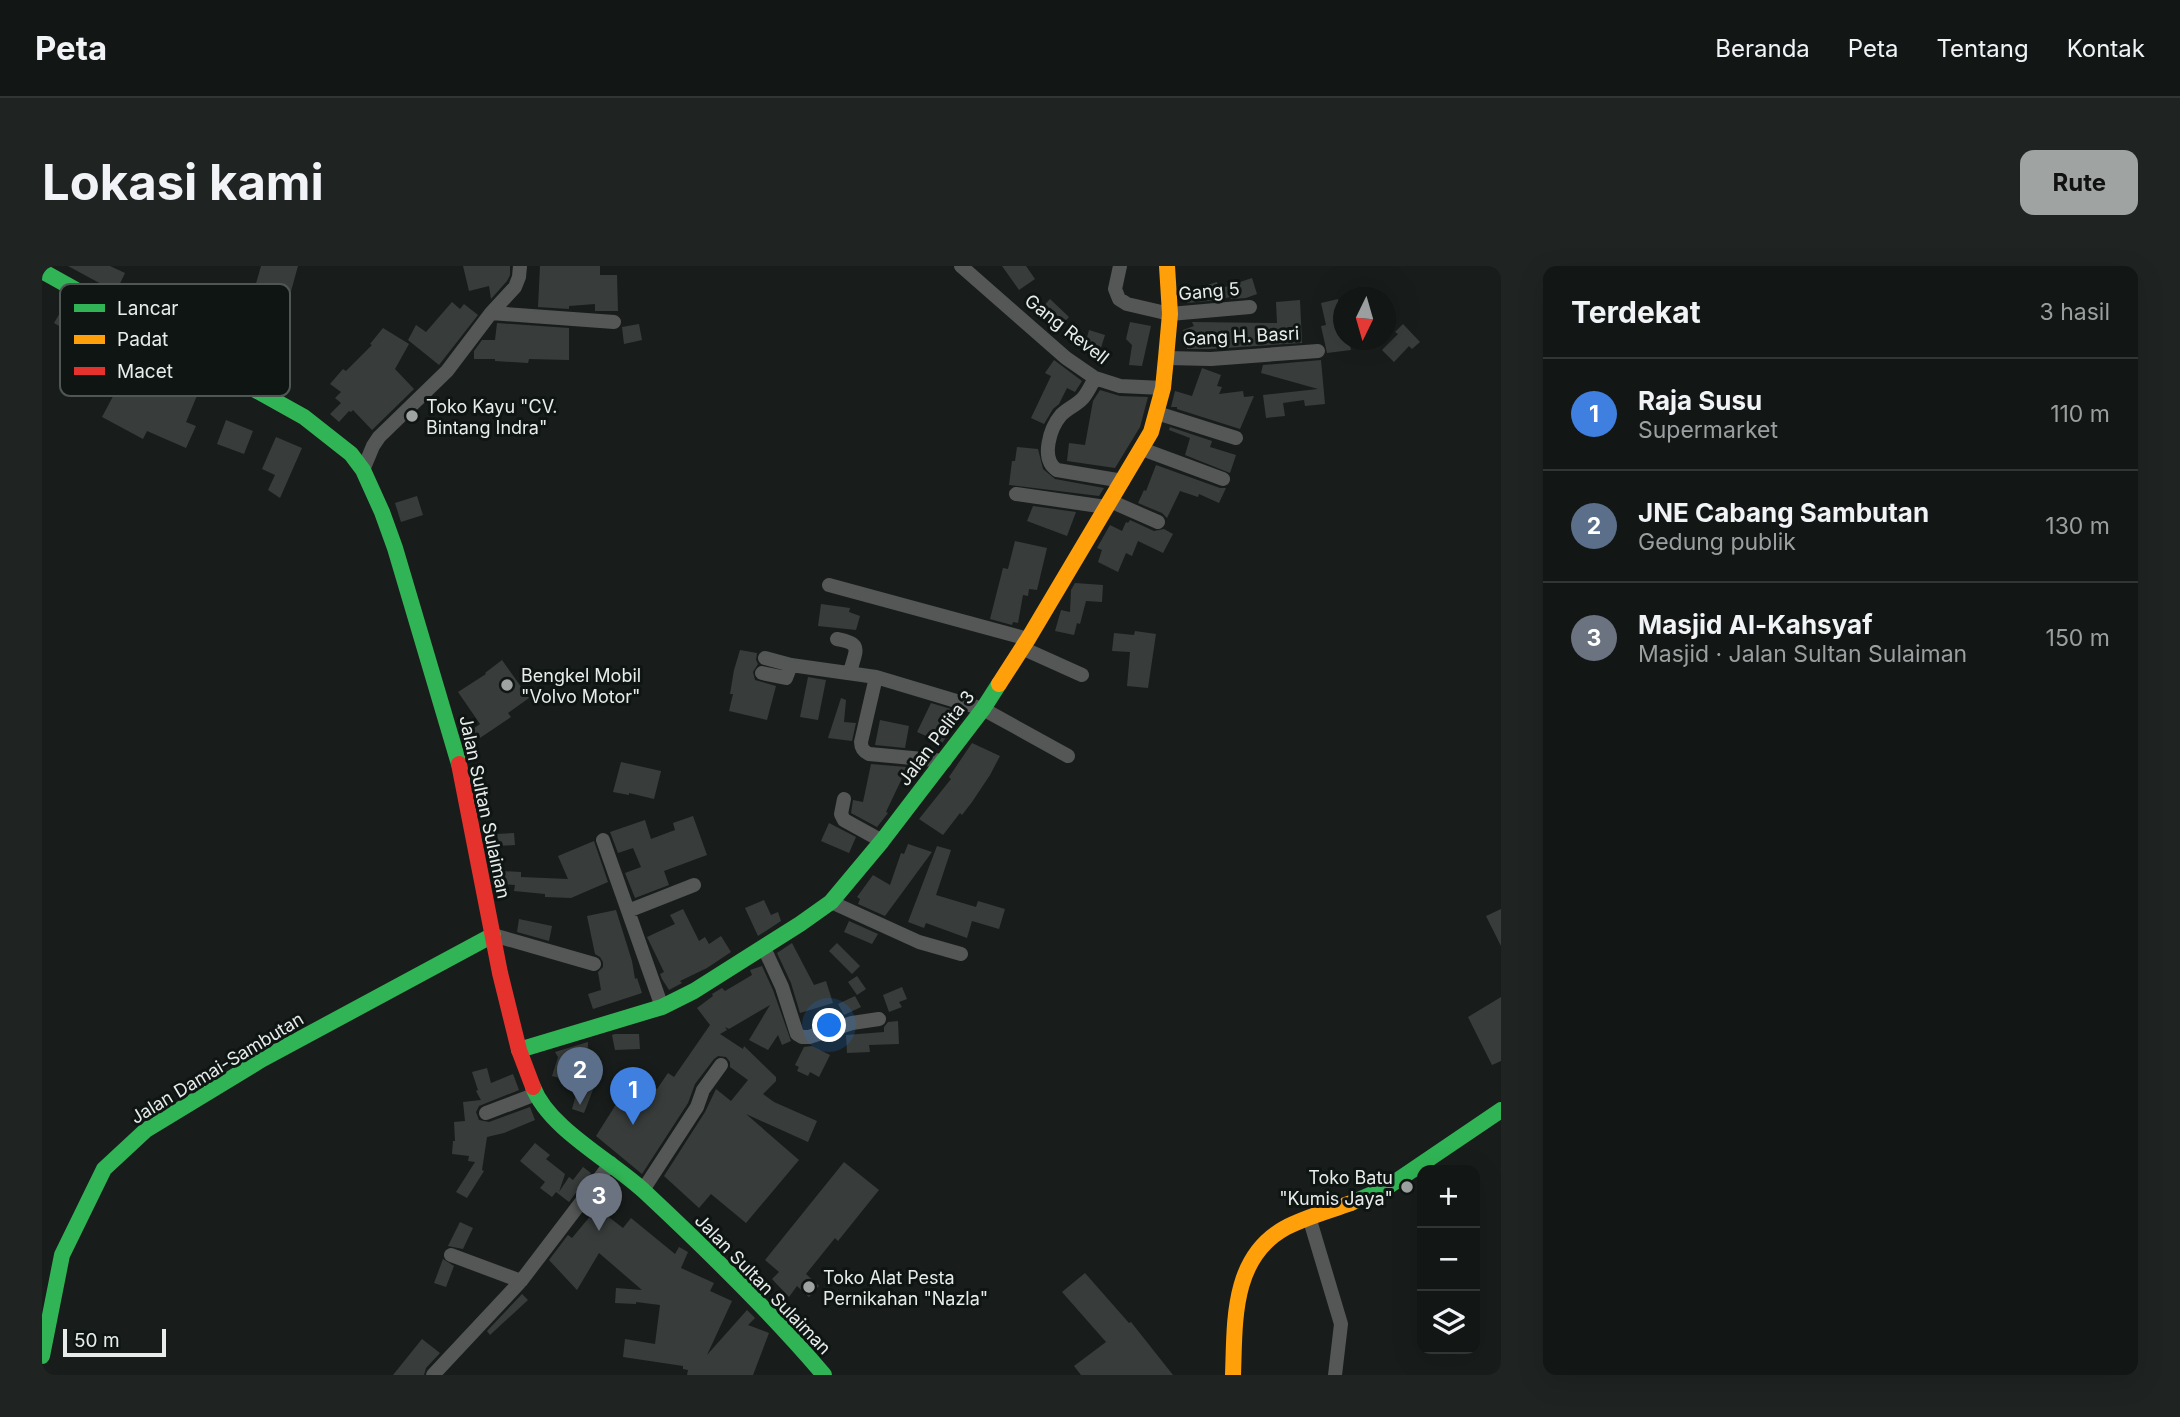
<!DOCTYPE html>
<html lang="id">
<head>
<meta charset="utf-8">
<style>
	:root { --surface:#121614; --page:#1f2322; --text:#f1f3f6; --muted:#9c9fa0; --line:#313534; --accent:#9fa4a3 }
	body { margin:0; font-family:Inter,sans-serif; background:var(--page); color:var(--text) }
	.controls { position:absolute; right:21px; bottom:21px; display:grid; overflow:hidden; border-radius:14px; box-shadow:0 7px 28px #0002 }
	.controls button { width:63px; height:63px; display:grid; place-items:center; padding:0; border:0; border-bottom:2px solid var(--line); background:var(--surface); color:var(--text); font:35px sans-serif }
	.compass { position:absolute; left:1291px; top:21px; width:63px; height:63px; border-radius:50%; background:var(--surface); box-shadow:0 7px 28px #0002; rotate:185deg }
	.scale { position:absolute; left:21px; bottom:18px; width:103px; box-sizing:border-box; padding-left:7px; border:4px solid #e8edec; border-top:0; font-size:19px; line-height:24px; white-space:nowrap; color:#e8edec; -webkit-text-stroke:5px #0e1513; paint-order:stroke }
	.you { position:absolute; left:788px; top:760px; width:24px; height:24px; margin:-18px; border:5px solid #fff; border-radius:50%; background:#1a73e8; box-shadow:0 0 0 10px #1a73e833 }
	.badge { display:grid; place-items:center; width:46px; height:46px; border-radius:50%; background:var(--accent); color:#fff; font-size:23px; font-weight:700 }
	.pin { position:absolute; translate:-50% -58px; filter:drop-shadow(0 2px 4px #0008) }
	.pin::after { content:''; position:absolute; top:37px; width:24px; height:21px; background:inherit; clip-path:polygon(0 0,100% 0,50% 100%) }
	.list { margin:0; padding:0; list-style:none }
	h2 { display:flex; justify-content:space-between; align-items:center; height:91px; margin:0; padding:0 28px; font-size:30px }
	h2 small { font-size:23px; font-weight:400; color:var(--muted) }
	.list li { display:grid; grid-template-columns:46px 1fr auto; gap:21px; align-items:center; box-sizing:border-box; height:112px; padding:0 28px; border-top:2px solid var(--line) }
	.list b { display:block; font-size:26px; white-space:nowrap }
	.list p { margin:0; font-size:23px; white-space:nowrap; color:var(--muted) }
	.list em { font-size:23px; font-style:normal; color:var(--muted) }
	.icon { flex:none; width:38px; height:38px; fill:none; stroke:currentColor; stroke-width:2; stroke-linecap:round; stroke-linejoin:round }
	.map { position:relative; flex:none; width:1459px; height:1109px; overflow:hidden; border-radius:14px }
	header { display:flex; align-items:center; gap:42px; box-sizing:border-box; height:98px; padding:0 35px; background:var(--surface); border-bottom:2px solid var(--line) }
	header strong { font-size:33px }
	nav { display:flex; gap:38px; margin-inline-start:auto; font-size:24px }
	.intro { display:flex; align-items:center; justify-content:space-between; box-sizing:border-box; height:168px; padding:0 42px }
	h1 { margin:0; font-size:49px }
	.button { padding:18px 32px; border-radius:14px; background:var(--accent); color:#111; font-size:24px; font-weight:700 }
	main { display:flex; gap:42px; padding:0 42px }
	aside { flex:1; background:var(--surface); border-radius:14px; box-shadow:0 7px 28px #0002 }
	.map>svg:first-child { display:block }
	.building { fill:#383d3b }
	.lines { fill:none; stroke-linecap:round; stroke-linejoin:round }
	.street { stroke:#545756; stroke-width:14 }
	.fast { stroke:#30b455; stroke-width:16 }
	.slow { stroke:#ff9f0a; stroke-width:16 }
	.jam { stroke:#e5322d; stroke-width:16 }
	.poi-dot { fill:#9fa4a3; stroke:#0e1513; stroke-width:2.5 }
	.labels { text-anchor:middle; dominant-baseline:central; stroke-width:6; stroke-linejoin:round; paint-order:stroke }
	.street-label { font-size:18px; fill:#e8edec; stroke:#0e1513 }
	.poi-label { font-size:18px; fill:#e8edec; stroke:#0e1513; text-anchor:start }
	.key { fill:#0e1513; stroke:#4f5654; stroke-width:2 }
	.key-label { font-size:19px; fill:#e8edec }
</style>
</head>
<body>
<header>
<strong>Peta</strong>
<nav><a>Beranda</a><a>Peta</a><a>Tentang</a><a>Kontak</a></nav>
</header>
<div class="intro"><h1>Lokasi kami</h1><a class="button">Rute</a></div>
<main>
<div class="map">
<svg width="1459" height="1109" viewBox="0 0 1459 1109">
	<rect width="100%" height="100%" fill="#181d1b"/>
	<path class="building" d="M26,0h42l15,7 -9,19z
		M219,0h37l-10,36 -35,-8z
		M421,0h47v9l-3,6 -16,18 -2,-13 -20,5z
		M498,0h60v9h17l1,36h-23v-7l-26,2v3l-31,-2z
		M960,0h24l9,13 -16,11z
		M1210,12l5,16 -11,4 -15,1 -1,-2 -11,3 -32,3 -3,-11 33,-10 2,7z
		M1008,33l19,18 -9,10 -19,-18z
		M1296,33l5,27v14h6l2,10 -24,3 -6,-27 5,-1 -5,-22z
		M1258,34l2,43 -91,6h-24v-8l-4,-11 11,-4 -2,-4 85,1 -1,-21z
		M410,36l8,7 4,-5 14,11 -39,50 -31,-25 8,-15 10,7z
		M21,42l19,12 -9,14 -19,-11z
		M1088,56l21,4 -9,40 -13,-1 3,-20 -6,-6z
		M455,57l72,5v32l-40,-1 -1,4 -33,-2v-2h-21v-8l8,-11h13z
		M597,58l3,16 -18,4 -2,-17z
		M1361,58l17,18 -8,7 -3,-3 -15,16 -12,-12 16,-16 -3,-2z
		M341,62l26,16 -14,25 19,20 -42,41 -19,-20 -2,2 -2,-1 -10,11 -9,-8 11,-11 -6,-5 6,-6 -11,-8 13,-15 3,2 26,-26 -2,-1z
		M1047,64l16,5 -6,19 -15,-5z
		M94,87l65,33 -15,36 10,4 -10,22 -39,-17 -4,8 -41,-22z
		M1012,94l28,21 -7,11 -8,-4 -8,16 -6,5 -9,15 -13,-6 20,-42 -6,-3z
		M1279,94l4,44 -20,2 -1,-6 -21,3 2,13 -19,2 -3,-23 55,-6 -57,-16 2,-8z
		M1160,102l19,7 -4,11 5,1 -3,7 24,-3 1,6 10,-1 -14,33 -63,-20v-2h-6l4,-16 17,5z
		M1058,124l20,6 28,1 -8,30 -25,41 -48,-7 2,-18 16,2 8,-44z
		M184,154l27,11 -9,23 -27,-10z
		M1128,161l42,14 -2,6 26,8 -6,18 -45,-18 5,-17 -21,-8z
		M234,171l26,11 -22,50 -12,-8 7,-15 -13,-6z
		M975,181l21,2 5,20 12,10 49,9 -5,8 -90,-11 3,-24h3z
		M1114,199l64,23h6l-7,15 -20,-9 -1,3 -18,-6 -13,27 -5,-5 -24,-10 6,-13 2,1z
		M375,230l6,19 -22,7 -6,-19z
		M991,240l43,6 -9,24 -40,-15z
		M1088,254l24,11 10,-2 9,5 -10,19 -25,-12 -6,15 -6,-3 -8,19 -20,-10 4,-12 -5,-2 13,-23 12,6 4,-9 2,1z
		M973,275l32,7 -10,42 -8,-1 -1,7 -5,-1 -5,28 -5,-1 -1,3 -22,-6 13,-51 5,1z
		M1033,317l28,2 -1,17 -16,-1 -6,23 -3,-1 -3,12 -19,-4 6,-21 9,2 1,-22z
		M779,338l29,4 -1,4 11,4 -4,14 -38,-4z
		M1093,365l21,3 -8,54 -21,-2 3,-34 -18,-1 2,-18 20,2z
		M698,384l17,3 -1,7 2,4 -5,8 2,8 21,6 -9,34 -38,-9 4,-17h-3l4,-24z
		M460,394l27,38 -21,15 3,4 -37,25 -7,-9 13,-9 -22,-32 28,-18 -1,-1z
		M766,411l18,3 -8,40 -18,-3z
		M799,432l5,2 -2,22 12,1 -4,18 -24,-3z
		M889,437l30,9 -5,12 -14,19 -25,-11z
		M838,454l29,6 -4,22 -30,-3z
		M930,477l28,13 -10,19 -18,27 -10,13 -2,-2 -17,22 -24,-16 32,-40 -2,-2z
		M579,496l40,9 -7,28 -25,-6v2l-16,-3z
		M829,498l47,4 -2,8 -12,-2 -18,38 2,1 -11,14 -26,-14 2,-13 10,2z
		M651,550l14,39 -43,16 5,14 -34,13 -10,-25 16,-6 -8,-19 -15,5 -8,-21 35,-12 6,19 24,-9 -2,-7z
		M787,557l27,14 -7,16 -28,-12z
		M472,567l1,12 -17,1 -1,-12z
		M552,575l14,41 -37,16 -26,-1v-3l-31,-3 1,-6 -13,-1v-13l19,1v5l47,2 -10,-23z
		M866,578l24,8 -47,64 -27,-12 2,-5 -3,-2 16,-22 17,10 11,-32 3,1z
		M895,580l14,4 -15,45 40,12 2,-6 27,8 -6,20 -27,-8 -5,17 -41,-15 -2,5 -16,-6z
		M722,634l7,15 7,-3 3,9 -23,15 -13,-28z
		M641,643l16,32 6,-4 4,7 12,-8 10,16 -24,16 -27,13 2,2 -13,7 -7,-11 -2,-5 4,-2 -17,-35 28,-13 -5,-9z
		M1459,643v37l-15,-30z
		M574,644l16,51 3,18 2,-1 5,15 -49,16 -5,-15 13,-4 -3,-18 5,-5v-5l-3,-5 -5,-3 -8,-38z
		M477,653l33,7 -3,15 -32,-9z
		M807,655l29,13 -6,10 -28,-12z
		M750,677l22,42 12,-4 7,22 -33,10 -9,-30 -14,-30z
		M795,677l23,23 -8,8 -23,-23z
		M720,700l11,24 18,51 -9,4 -4,-10 -10,15 -19,-10 21,-35 -41,24 -4,-2 2,3 -7,4 23,15 1,-3 32,31v4l-13,13 11,8 43,19 -9,21 -62,-28 53,46 -53,63 -35,-29 -12,14 -35,-32 41,-64 11,-23 15,12 17,-21 -18,-13v-5l-4,-5 -8,-1 -4,3 -19,25 -7,19 -46,71 -46,-38 24,-38 9,5 13,-23 15,9 11,-16 6,4 36,-52 -13,-17 16,-12 -1,-2 10,-6 3,3 27,-16 -2,-5z
		M815,710l9,13 -9,6 -9,-13z
		M860,721l5,12 -8,3 3,5 -13,5 -6,-17z
		M813,730l6,11 -17,8 -6,-11z
		M1459,731v64l-9,4 -24,-48z
		M856,755l1,23 -30,1 1,7 -23,1 -1,-18 38,-3v-5l4,-5z
		M573,768h24l1,15 -25,1 -3,-15z
		M546,776l-1,27 12,5 -15,39 -12,-4 5,-18 -2,-1 2,-7 -25,-7 6,-19 -3,-5z
		M770,780l18,9 -11,22 -9,-5 -2,4 -11,-5 2,-4 -4,-2 9,-18z
		M445,802l4,15 22,-9 6,16 -40,16 -3,6 3,8 10,2 41,-15 5,13 -31,13 -17,4 -5,33 2,1 -17,27 -11,-6 19,-30 -7,-1 1,-5 -17,-2 1,-13h2l-1,-19 11,-1 -2,-19 18,-2 -5,-9 2,-1 -6,-18z
		M493,877l15,12 -4,4 19,15 -6,18 10,-15 4,3 10,-13 8,6 -22,29 -13,-10 -4,5 -12,-9 5,-6 -25,-21z
		M802,896l35,28 -41,51 -3,-3 -29,36 13,12 -10,11 -12,-11 -8,11 -17,-18 7,-7 -14,-12z
		M555,942l26,20 8,-10 44,36 4,-7 9,5 -7,16 33,15 -4,8 22,10 -25,54 40,-45 8,8 -7,7 21,8 -16,42h-66l1,-5 -5,-1v-3l-60,-9 2,-18 30,5 5,-39 -24,-3v2l-21,-1 1,-15 26,2 -43,-37 -22,37 -28,-30 19,-25 4,3z
		M418,956l13,6 -10,21 -15,-3z
		M401,993l11,7 -8,21 -12,-4z
		M1043,1007l44,50 2,-1 42,53h-92l-7,-9 32,-24 -44,-50z
		M480,1028l6,6 -38,35 -3,-4z
		M380,1073l18,14 -14,15 -2,7h-31z"/>
	<g class="lines">
		<path class="street" d="M919,0l105,92 29,20 25,8 43,2
			M1078,0l-5,23 4,10 8,5 43,10 80,-7
			M449,47l123,9
			M1124,92l45,1 107,-8
			M1053,112c-4,7 -7,14 -12,20 -6,7 -15,10 -22,17 -11,13 -21,44 -4,55l66,11
			M1115,147l79,25
			M1100,183l81,30
			M321,204l10,-24 6,-9 68,-66 44,-58 24,-26 4,-10 1,-11
			M974,228l90,13
			M1068,235l48,21
			M787,319l199,54
			M795,373c27,5 18,11 13,34
			M980,382l60,27
			M723,392l26,7 85,12 107,32 85,47
			M720,407l24,5 5,-13
			M834,411l-15,65c0,6 2,9 8,12l76,7
			M802,533l-3,15 3,6 38,21
			M561,574l59,167
			M789,636l88,40 42,12
			M586,645l66,-26
			M451,669l101,29
			M722,682l18,39 15,47 5,3h7l43,-14 27,-4
			M444,847l50,-19
			M601,924l54,-83 6,-17 18,-25
			M1267,951l32,107 -6,51
			M409,989l70,26
			M391,1109l88,-94 90,-118"/>
		<path class="fast" d="M0,5l262,146 47,37 12,16 19,42 13,36 64,216
			M477,784l143,-43 32,-16 106,-67 31,-22 51,-61 101,-132 16,-25
			M491,821c16,42 79,74 112,105 61,57 125,119 179,183
			M1309,937l35,-15 115,-78
			M0,1090l20,-101 42,-86 42,-39 115,-70 232,-125"/>
		<path class="slow" d="M957,418l29,-45 123,-207 12,-44 3,-30 4,-44 -3,-48
			M1191,1109c2,-53 -2,-117 52,-147 21,-11 44,-17 66,-25"/>
		<path class="jam" d="M417,498l41,209 19,77 14,37"/>
	</g>
	<g class="poi-dot">
		<circle cx="370" cy="150" r="7"/>
		<circle cx="465" cy="419" r="7"/>
		<circle cx="1365" cy="921" r="7"/>
		<circle cx="767" cy="1021" r="7"/>
	</g>
	<g class="labels">
		<g class="street-label">
			<text transform="translate(1167 25) rotate(-5)">Gang 5</text>
			<text transform="translate(1025 63) rotate(38)">Gang Revell</text>
			<text transform="translate(1199 70) rotate(-3)">Gang H. Basri</text>
			<text transform="translate(894 472) rotate(-53)">Jalan Pelita 3</text>
			<text transform="translate(443 541) rotate(78)">Jalan Sultan Sulaiman</text>
			<text transform="translate(175 802) rotate(-31)">Jalan Damai-Sambutan</text>
			<text transform="translate(721 1018) rotate(46)">Jalan Sultan Sulaiman</text>
		</g>
		<g class="poi-label">
			<text x="384" y="140">Toko Kayu "CV.<tspan x="384" dy="21">Bintang Indra"</tspan></text>
			<text x="479" y="409">Bengkel Mobil<tspan x="479" dy="21">"Volvo Motor"</tspan></text>
			<text x="1351" y="911" text-anchor="end">Toko Batu<tspan x="1351" dy="21">"Kumis Jaya"</tspan></text>
			<text x="781" y="1011">Toko Alat Pesta<tspan x="781" dy="21">Pernikahan "Nazla"</tspan></text>
		</g>
	</g>
	<rect x="18" y="18" width="230" height="112" rx="10" class="key"/>
	<rect x="32" y="38" width="31" height="8" fill="#30b455"/>
	<rect x="32" y="69" width="31" height="9" fill="#ff9f0a"/>
	<rect x="32" y="101" width="31" height="8" fill="#e5322d"/>
	<g class="key-label">
		<text x="75" y="49">Lancar</text>
		<text x="75" y="80">Padat</text>
		<text x="75" y="112">Macet</text>
	</g>
</svg>
<div class="controls">
<button>+</button>
<button>−</button>
<button><svg class="icon" aria-label="layers" viewBox="0 0 24 24"><path d="M12 4l9 5-9 5-9-5zM3 14l9 5 9-5"/></svg></button>
</div>
<svg class="compass" viewBox="-18 -18 36 36"><path d="M0-13l5 13h-10z" fill="#e53935"/><path d="M0 13l5-13h-10z" fill="#9c9fa0"/></svg>
<div class="scale">50 m</div>
<div class="you"></div>
<div class="pin badge" style="left:591px;top:859px;background:#3f7fe0">1</div>
<div class="pin badge" style="left:538px;top:839px;background:#5c6f8a">2</div>
<div class="pin badge" style="left:557px;top:965px;background:#6b7280">3</div>
</div>
<aside>
<h2>Terdekat<small>3 hasil</small></h2>
<ul class="list">
<li><span class="badge" style="background:#3f7fe0">1</span><div><b>Raja Susu</b><p>Supermarket</p></div><em>110 m</em></li>
<li><span class="badge" style="background:#5c6f8a">2</span><div><b>JNE Cabang Sambutan</b><p>Gedung publik</p></div><em>130 m</em></li>
<li><span class="badge" style="background:#6b7280">3</span><div><b>Masjid Al-Kahsyaf</b><p>Masjid · Jalan Sultan Sulaiman</p></div><em>150 m</em></li>
</ul>
</aside>
</main>
</body>
</html>
